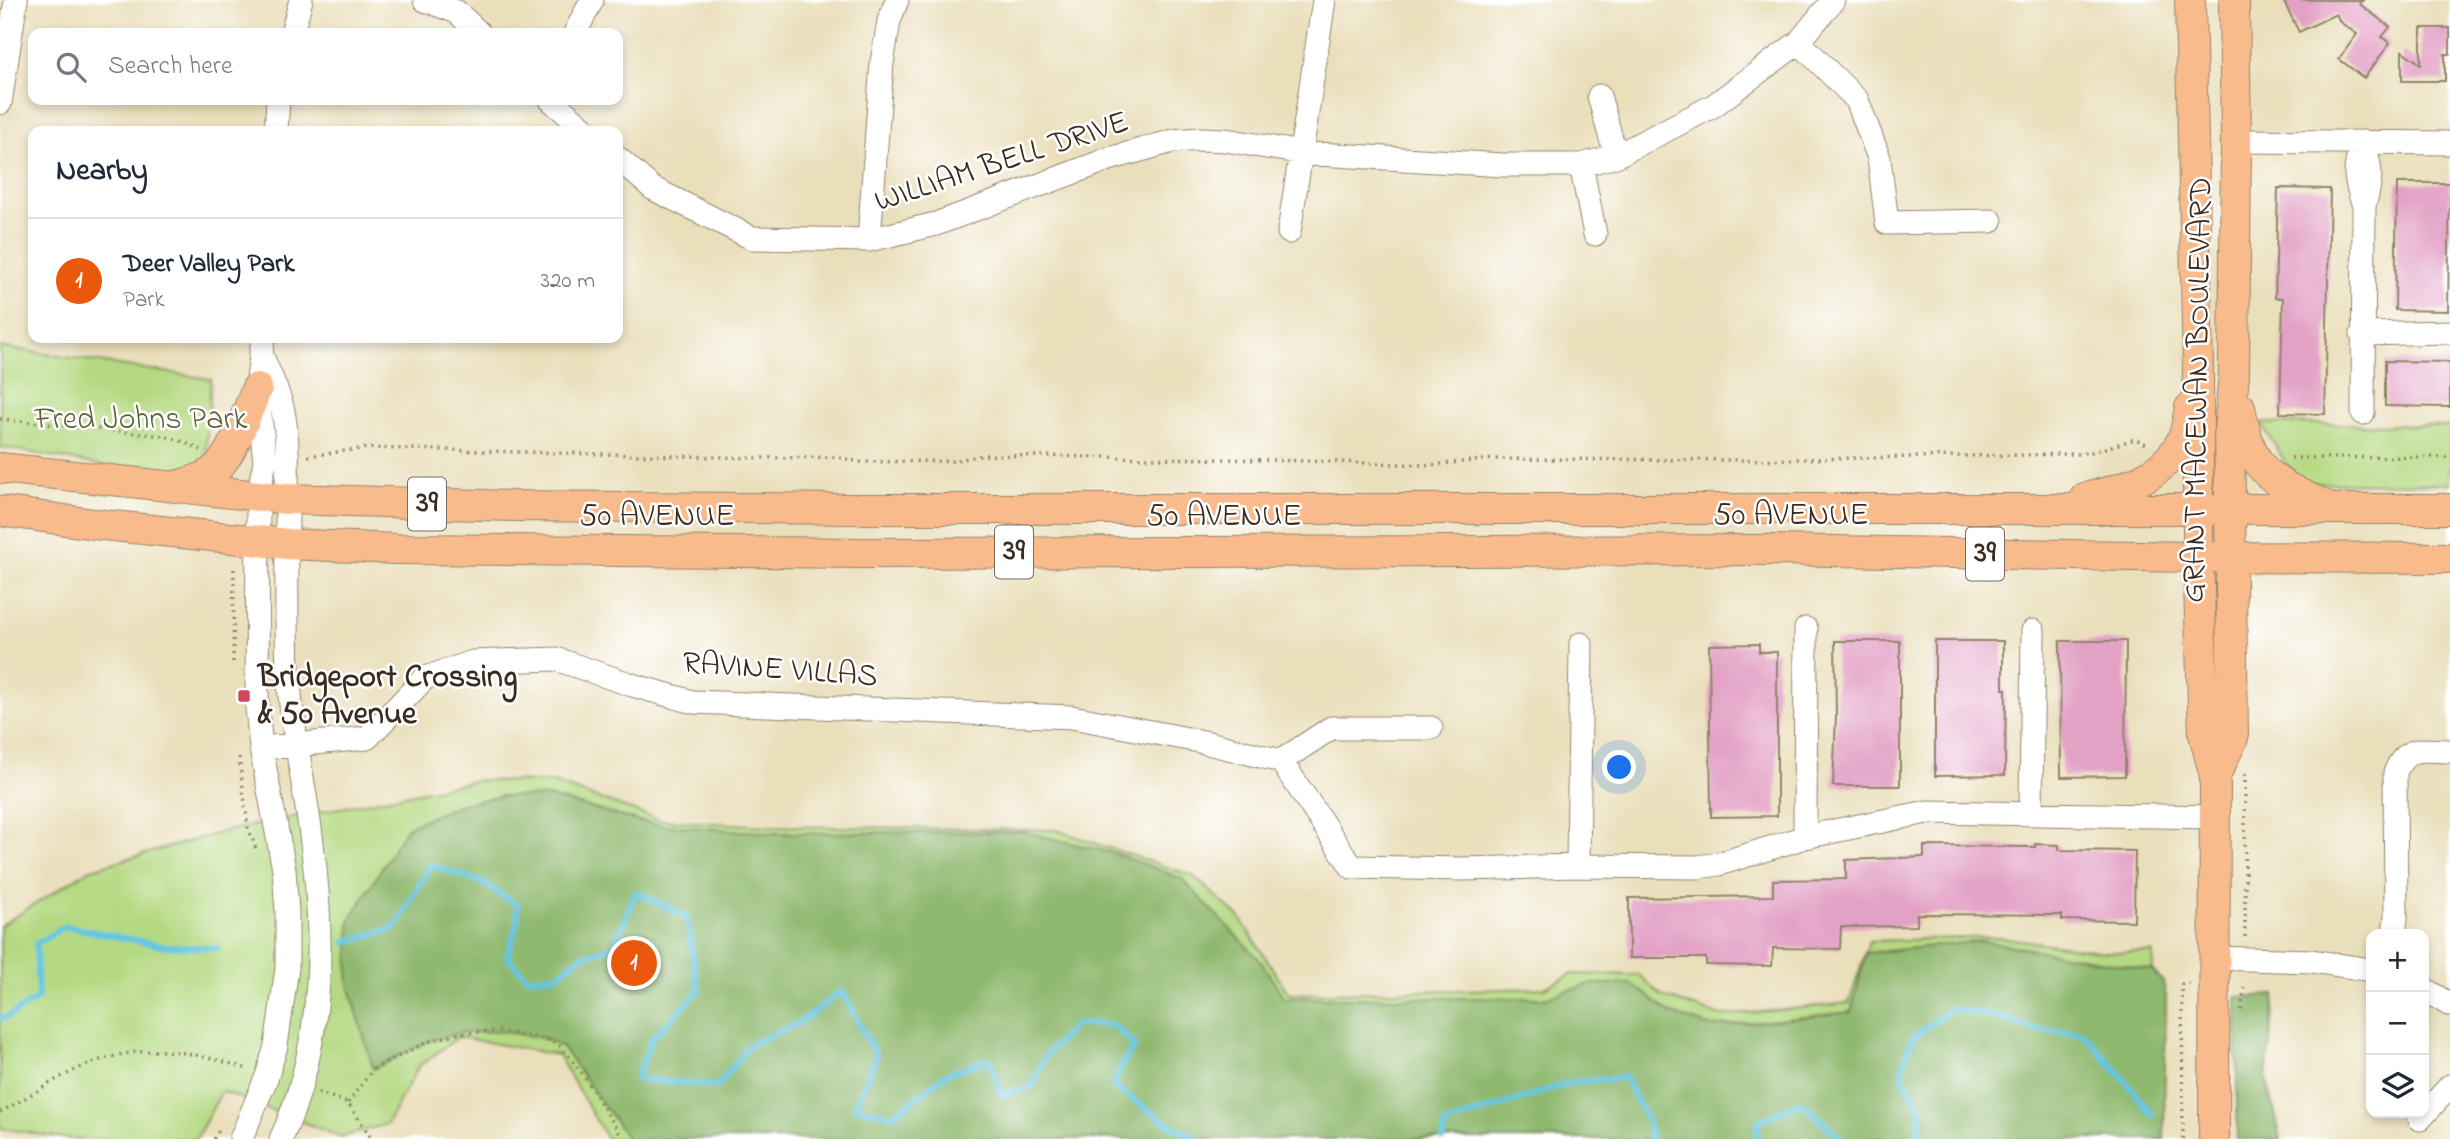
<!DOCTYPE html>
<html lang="en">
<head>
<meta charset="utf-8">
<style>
	:root { --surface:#fff; --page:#f6f6f7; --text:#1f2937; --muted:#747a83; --line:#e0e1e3; --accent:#ea580c }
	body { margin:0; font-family:"Indie Flower",sans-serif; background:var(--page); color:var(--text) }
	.controls { position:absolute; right:21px; bottom:21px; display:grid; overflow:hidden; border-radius:14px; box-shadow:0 4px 10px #0003 }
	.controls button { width:63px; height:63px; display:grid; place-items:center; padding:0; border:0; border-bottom:2px solid var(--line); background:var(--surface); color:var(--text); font:35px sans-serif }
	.you { position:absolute; left:1620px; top:768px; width:24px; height:24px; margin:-18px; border:5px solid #fff; border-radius:50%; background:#1a73e8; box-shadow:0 0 0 10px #1a73e833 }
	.badge { display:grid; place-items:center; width:46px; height:46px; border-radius:50%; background:var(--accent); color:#fff; font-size:23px; font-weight:700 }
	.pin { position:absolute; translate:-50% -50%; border:4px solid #fff; box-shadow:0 2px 7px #0006 }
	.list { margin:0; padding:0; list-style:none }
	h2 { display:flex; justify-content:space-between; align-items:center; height:91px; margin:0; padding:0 28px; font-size:30px }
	h2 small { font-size:23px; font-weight:400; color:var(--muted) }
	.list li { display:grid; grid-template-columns:46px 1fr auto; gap:21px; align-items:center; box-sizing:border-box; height:126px; padding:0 28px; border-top:2px solid var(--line) }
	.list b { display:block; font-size:26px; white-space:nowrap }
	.list p { margin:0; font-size:23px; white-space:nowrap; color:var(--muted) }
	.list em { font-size:23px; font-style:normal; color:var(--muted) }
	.icon { flex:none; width:38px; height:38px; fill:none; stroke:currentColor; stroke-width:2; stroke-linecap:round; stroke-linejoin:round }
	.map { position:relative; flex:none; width:2450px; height:1139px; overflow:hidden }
	.search { position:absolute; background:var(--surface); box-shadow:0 4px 10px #0003; left:28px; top:28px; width:595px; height:77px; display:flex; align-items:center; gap:18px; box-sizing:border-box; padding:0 24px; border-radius:14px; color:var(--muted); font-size:26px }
	.panel { position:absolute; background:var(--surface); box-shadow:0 4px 10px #0003; left:28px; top:126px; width:595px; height:217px; border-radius:14px }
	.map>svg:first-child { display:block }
	.green { fill:#b5d982; stroke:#788250; stroke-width:2 }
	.forest { fill:#90b970; stroke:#667247; stroke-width:2 }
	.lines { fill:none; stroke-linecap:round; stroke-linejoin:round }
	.stream { stroke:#63c6e1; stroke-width:6 }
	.building { fill:#e3a1c6 }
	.minor-casing { stroke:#92846c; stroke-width:25 }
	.major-casing { stroke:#92846c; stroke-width:32 }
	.path { stroke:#92846c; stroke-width:3.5; stroke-dasharray:2 5; stroke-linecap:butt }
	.minor { stroke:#fff; stroke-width:23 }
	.major { stroke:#fabb8c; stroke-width:30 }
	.poi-dot { fill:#d1495b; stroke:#fff; stroke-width:2.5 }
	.labels { text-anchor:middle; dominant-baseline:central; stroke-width:5; stroke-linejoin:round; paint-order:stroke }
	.shield { fill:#fff; stroke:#766a62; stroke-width:2 }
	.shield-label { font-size:30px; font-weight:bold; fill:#3b2a1e }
	.street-label { font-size:32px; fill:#3b2a1e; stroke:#fff }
	.park-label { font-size:32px; fill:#605f3c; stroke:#fff }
	.poi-label { font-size:32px; font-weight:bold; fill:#3b2a1e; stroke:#fff; text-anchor:start }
</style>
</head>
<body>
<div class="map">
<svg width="2450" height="1139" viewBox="0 0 2450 1139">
	<rect width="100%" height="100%" fill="#fff"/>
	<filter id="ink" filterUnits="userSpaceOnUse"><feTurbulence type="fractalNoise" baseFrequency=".0143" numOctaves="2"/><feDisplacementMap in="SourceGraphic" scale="14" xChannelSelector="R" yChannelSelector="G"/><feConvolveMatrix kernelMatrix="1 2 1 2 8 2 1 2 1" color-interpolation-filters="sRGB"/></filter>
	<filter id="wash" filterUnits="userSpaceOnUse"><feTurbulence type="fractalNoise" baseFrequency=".00686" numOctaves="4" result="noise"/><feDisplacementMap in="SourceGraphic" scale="28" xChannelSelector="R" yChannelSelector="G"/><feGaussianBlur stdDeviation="1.57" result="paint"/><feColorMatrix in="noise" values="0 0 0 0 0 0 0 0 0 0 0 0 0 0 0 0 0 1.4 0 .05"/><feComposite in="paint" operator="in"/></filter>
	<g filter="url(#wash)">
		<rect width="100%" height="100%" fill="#eadfbb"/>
		<path class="green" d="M0,347l211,32 -6,85 -50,11 -155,-28z
			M2261,423l189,3v58l-147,-1 -16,-18z
			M479,780l74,3 107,37 108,6 288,4 137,46 47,42 49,76 255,-6 28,-14 67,1 23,21 59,20 128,-13 20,-62 130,-4 107,15h47l-4,187h-1542l-49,-84 -100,-18 -40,30 -31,57 -46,13 -119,-46 -26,48h-127l-69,-11v-202l91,-57 139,-39z"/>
		<path class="forest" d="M501,796l49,1 88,24 24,4 110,8 252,-1 89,21 68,25 79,82 24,38h259l48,-14h41l38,29 42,14 139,-15 15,-59 117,-12 169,29 11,12 3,14 -2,143h-1536l-66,-92 -19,-9 -44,-7 -38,2 -32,8 -56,28 -25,-88 2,-61 57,-93 51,-22z
			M2275,995l-9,82 15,62h-44v-142z"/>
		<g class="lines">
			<path class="stream" d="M345,942l50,-14 36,-63 52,18 34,22v19l-10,33 21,21 29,-3 23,-18 34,-11 22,-54 50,25 13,74 -47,47 -16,41 82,7 31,-41 50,-22 43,-32 34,65 -21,52 39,7 52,-41 43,-15 13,36 30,-9 13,-30 32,-33 36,2 22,20 -13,20 -9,21 52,36 32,17
				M0,1018h6l32,-20 -2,-54 29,-18 99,20 54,2
				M1443,1139l2,-15 124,-41 56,-6 23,45 3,17
				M1758,1139l-1,-17 45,-20 39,37
				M1918,1139l3,-29 -20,-38 11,-34 39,-29 52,9 29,11 52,5 40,45 28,35"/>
		</g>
		<g id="blocks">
			<path class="building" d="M2283,0h81l-5,2 2,3 29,22 -8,10 8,6 -26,35 -25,-19 18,-25 -17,-12 -4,-8 -37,18z
				M2421,28h29v26h-5v27h-43v-30l19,13z
				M2397,183h53l-2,128 -53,-1z
				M2278,188l52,1 -5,225 -45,-1 3,-115h-8z
				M2385,361l65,1v45l-65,-1z
				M1835,641h65v145h-67l3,-70z
				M1935,641h68v48h3l-1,86 -70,1z
				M2060,641h66l-1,135 -64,1z
				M1759,644v8h18v164l-66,1 -2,-172z
				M2035,844l24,1v5l76,1 -1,70 -72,-1v-5l-145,-1v12l-76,1 -1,22 -67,-1 -1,18 -66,-1v-7h-77v-60l144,-2v-16l73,-1v-19l78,-3v-11l111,1z"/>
		</g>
	</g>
	<g filter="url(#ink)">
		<use href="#blocks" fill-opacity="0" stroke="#92846c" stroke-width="2"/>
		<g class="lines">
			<defs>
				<path id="minor" d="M425,0l32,12 22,21
					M292,33l9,-33
					M575,33l17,-33
					M1799,42l58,58 22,58 8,65 104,-2
					M1599,96l17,60
					M551,100l36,31
					M0,103l16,-103
					M276,131l2,-31
					M2236,141l214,2
					M2363,142c-10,28 -9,36 1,64
					M618,158l34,30 100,50 117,2 67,-16 173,-65 64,-18 29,-2 24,1 76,13 201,12h78l35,-9 97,-50 86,-64 34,-42
					M1581,165l14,69
					M1289,232l35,-232
					M869,240l13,-177 7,-42 8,-21
					M2362,334l88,-2
					M262,356c7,18 17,36 21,55 6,30 4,59 4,89 0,57 -1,113 1,170 3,58 17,115 24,173 13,98 11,205 -31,296
					M2363,413l1,-207c8,-27 8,-37 -1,-64
					M261,748l106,-10 58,-60 48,-16 83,-3 76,26 61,17 379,15 132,25 77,19 71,106 111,2 115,-3 120,1 21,-3 86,-27 122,-25 287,5
					M1281,761l50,-33h100
					M2031,813l2,-182
					M1805,837l1,-208
					M1578,866l3,-222
					M2394,934l2,-16 -1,-145c11,-29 28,-22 55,-22
					M2214,958l98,3 59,9
					M2424,989l26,16
					M2420,1119l30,-33
					M241,1139l26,-63 9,-30 11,-78v-56l-3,-43 -23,-121 -4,-40 1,-212 7,-35 -8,-73 6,-50"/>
				<path id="major" d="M2190,0l8,370v187l6,177 11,42 -1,363
					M2240,407c12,66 27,72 84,98
					M0,468l287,31 225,7 344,3h1594
					M176,486c12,-3 25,-6 36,-14 21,-15 35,-61 45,-84
					M2085,498c38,-9 83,-22 99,-63 3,-8 4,-18 6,-27
					M0,511l94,13 194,20 108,5 469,4 906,-3 427,7 252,1
					M2215,776l18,-38 -4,-309 5,-55 2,-233 -2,-141"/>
			</defs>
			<use href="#minor" class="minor-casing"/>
			<use href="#major" class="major-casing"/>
			<path class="path" d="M0,419l164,17 15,4 22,10
				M308,456l59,-8 391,10 80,-1 21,5 93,-1 32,-6 290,5 156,5 64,-6 252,1 330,-6 16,-2 43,-13 14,6
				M2291,458l159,-1
				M233,662l1,-98
				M239,757l9,70 9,25
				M2245,937v-164
				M2241,1010l3,-22
				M318,1092l30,11 24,36
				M348,1103l25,-34 56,-28 32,-8 38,-2 44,7 19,9 22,29 39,63
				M0,1112c24,-12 46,-28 71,-40 64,-31 112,-24 177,-3
				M214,1139l5,-9
				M2183,1139l-1,-155h7"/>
			<use href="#minor" class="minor"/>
			<use href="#major" class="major"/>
		</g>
	</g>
	<rect class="poi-dot" x="237" y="689" width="14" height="14" rx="3.5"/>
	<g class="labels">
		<g class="shield">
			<rect x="408" y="477.5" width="38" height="53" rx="5"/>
			<rect x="995" y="525.5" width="38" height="53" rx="5"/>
			<rect x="1966" y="527.5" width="38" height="53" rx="5"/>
		</g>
		<g class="shield-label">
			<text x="427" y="504">39</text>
			<text x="1014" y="552">39</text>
			<text x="1985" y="554">39</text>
		</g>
		<g class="street-label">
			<text transform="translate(1002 163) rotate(-18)">WILLIAM BELL DRIVE</text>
			<text transform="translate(2199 390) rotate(-89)">GRANT MACEWAN BOULEVARD</text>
			<text x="1791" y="516">50 AVENUE</text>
			<text x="657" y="517">50 AVENUE</text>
			<text x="1224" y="517">50 AVENUE</text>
			<text transform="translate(780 671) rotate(4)">RAVINE VILLAS</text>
		</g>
		<g class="park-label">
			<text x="141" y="420">Fred Johns Park</text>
		</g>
		<g class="poi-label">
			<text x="258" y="678">Bridgeport Crossing<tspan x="258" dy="37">&amp; 50 Avenue</tspan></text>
		</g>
	</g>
</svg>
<div class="controls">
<button>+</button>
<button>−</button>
<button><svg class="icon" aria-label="layers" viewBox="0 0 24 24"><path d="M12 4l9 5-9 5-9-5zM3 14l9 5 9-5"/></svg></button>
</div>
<div class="you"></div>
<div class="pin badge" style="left:634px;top:963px">1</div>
<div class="search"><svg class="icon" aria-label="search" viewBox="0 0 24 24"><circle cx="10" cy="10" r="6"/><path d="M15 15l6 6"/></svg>Search here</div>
<section class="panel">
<h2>Nearby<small></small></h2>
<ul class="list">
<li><span class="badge">1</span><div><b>Deer Valley Park</b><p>Park</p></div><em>320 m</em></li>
</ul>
</section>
</div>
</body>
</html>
